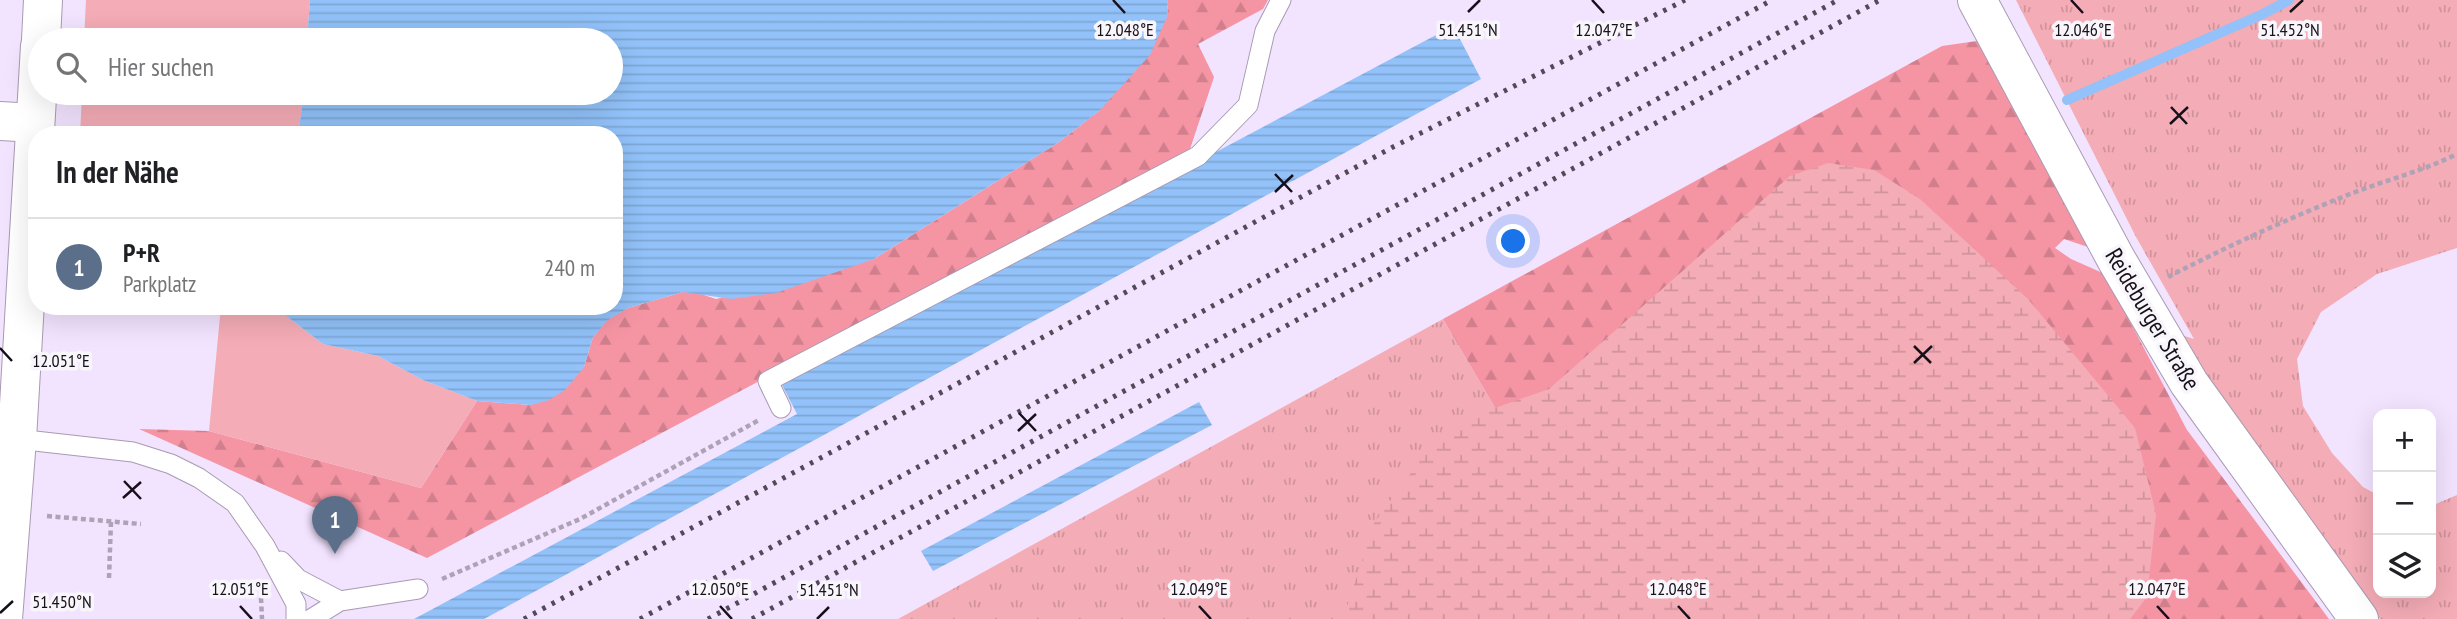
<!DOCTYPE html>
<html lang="de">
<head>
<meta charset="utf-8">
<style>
	:root { --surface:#fff; --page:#f2f2f2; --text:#202124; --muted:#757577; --line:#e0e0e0; --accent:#746936 }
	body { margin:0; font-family:"PT Sans Narrow",sans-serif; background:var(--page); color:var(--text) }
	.controls { position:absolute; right:21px; bottom:21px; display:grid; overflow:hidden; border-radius:14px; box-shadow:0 7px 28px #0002 }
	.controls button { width:63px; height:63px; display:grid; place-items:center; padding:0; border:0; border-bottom:2px solid var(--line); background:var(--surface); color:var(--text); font:35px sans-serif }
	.you { position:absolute; left:1514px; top:242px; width:24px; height:24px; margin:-18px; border:5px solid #fff; border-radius:50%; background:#1a73e8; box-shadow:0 0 0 10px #1a73e833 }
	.badge { display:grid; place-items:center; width:46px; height:46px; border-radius:50%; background:var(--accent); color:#fff; font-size:23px; font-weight:700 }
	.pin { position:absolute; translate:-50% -58px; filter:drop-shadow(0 2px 4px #0008) }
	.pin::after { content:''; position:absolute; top:37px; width:24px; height:21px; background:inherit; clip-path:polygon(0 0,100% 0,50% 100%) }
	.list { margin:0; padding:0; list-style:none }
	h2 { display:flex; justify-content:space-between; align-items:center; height:91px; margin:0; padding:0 28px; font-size:30px }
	h2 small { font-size:23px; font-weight:400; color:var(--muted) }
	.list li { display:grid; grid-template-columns:46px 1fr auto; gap:21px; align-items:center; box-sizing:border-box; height:98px; padding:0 28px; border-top:2px solid var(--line) }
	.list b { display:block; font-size:26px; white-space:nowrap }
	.list p { margin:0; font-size:23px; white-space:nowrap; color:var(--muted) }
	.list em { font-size:23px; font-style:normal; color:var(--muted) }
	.icon { flex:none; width:38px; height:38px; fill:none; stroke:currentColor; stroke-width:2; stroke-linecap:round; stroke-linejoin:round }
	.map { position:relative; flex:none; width:2457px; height:619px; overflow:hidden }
	.search { position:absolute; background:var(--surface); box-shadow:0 7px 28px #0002; left:28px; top:28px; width:595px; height:77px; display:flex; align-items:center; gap:18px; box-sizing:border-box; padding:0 24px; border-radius:38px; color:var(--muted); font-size:26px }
	.panel { position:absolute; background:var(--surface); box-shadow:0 7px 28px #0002; left:28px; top:126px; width:595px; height:189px; border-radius:28px }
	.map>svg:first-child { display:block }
	.grass { fill:url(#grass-tufts) }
	.forest { fill:url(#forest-firs) }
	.wetland { fill:url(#wetland-marsh) }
	.garden { fill:#f4acb6 }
	.water { fill:url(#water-rules) }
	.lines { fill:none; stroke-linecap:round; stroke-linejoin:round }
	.stream { stroke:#92c2f9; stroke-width:10 }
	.lane-casing { stroke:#a99ab3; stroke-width:21 }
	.street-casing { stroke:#a99ab3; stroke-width:40 }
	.secondary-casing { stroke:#a99ab3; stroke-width:40 }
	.path { stroke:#aea2b7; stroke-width:4.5; stroke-dasharray:5 3.5; stroke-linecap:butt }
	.lane { stroke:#fff; stroke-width:19 }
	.street { stroke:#fff; stroke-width:38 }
	.secondary { stroke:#fff; stroke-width:38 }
	.rail { stroke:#524a58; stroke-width:5; stroke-dasharray:3.5 7; stroke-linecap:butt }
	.ticks { fill:none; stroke:#16101a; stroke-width:2.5 }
	.labels { text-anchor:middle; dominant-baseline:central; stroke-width:7; stroke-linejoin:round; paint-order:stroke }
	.street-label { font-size:24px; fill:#16101a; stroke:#f9f6fb }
	.ticks-label { font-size:18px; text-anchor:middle; fill:#16101a; stroke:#f9f6fb; stroke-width:7; stroke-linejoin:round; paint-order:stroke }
</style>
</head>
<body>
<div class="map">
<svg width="2457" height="619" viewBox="0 0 2457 619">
	<defs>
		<pattern id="grass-tufts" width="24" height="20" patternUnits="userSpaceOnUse" patternTransform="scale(1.75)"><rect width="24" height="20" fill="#f4acb6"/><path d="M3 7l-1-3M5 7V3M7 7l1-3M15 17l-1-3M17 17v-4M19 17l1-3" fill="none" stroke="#d0939c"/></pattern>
		<pattern id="forest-firs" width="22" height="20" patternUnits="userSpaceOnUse" patternTransform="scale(1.75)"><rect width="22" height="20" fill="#f595a4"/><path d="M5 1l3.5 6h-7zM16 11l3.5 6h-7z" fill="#d17f8d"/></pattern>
		<pattern id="wetland-marsh" width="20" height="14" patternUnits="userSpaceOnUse" patternTransform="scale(1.75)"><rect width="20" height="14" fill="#f4acb6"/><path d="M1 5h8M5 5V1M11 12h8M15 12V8" fill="none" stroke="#d0939c"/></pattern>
		<pattern id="water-rules" width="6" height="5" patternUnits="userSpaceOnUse" patternTransform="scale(1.75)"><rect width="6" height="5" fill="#92c2f9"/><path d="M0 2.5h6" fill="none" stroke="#7da6d5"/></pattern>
	</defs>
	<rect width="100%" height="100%" fill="#f2e3fe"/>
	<path class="grass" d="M2016,0h441v248l-80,26 -56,38 -24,47 6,47 29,47 31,34 15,8v98h53v-87l26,-11v124h-77l-205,-286 19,6 -58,-102z
		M1443,319l71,121 -156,179h-460z"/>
	<path class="forest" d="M1168,0h100l-5,9 -65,35 16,33 -25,75 -762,406 -288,-129 70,2 212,57 56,-87 54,4 53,-38 9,-30 15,-18 20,-11 55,-16 15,1 18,6 158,-40 185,-117 40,-31 68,-94z
		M1977,41l114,207 -27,-9 -9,9 16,11 34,15 82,156 142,189h-212l-603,-179 -71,-121 499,-273z"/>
	<path class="wetland" d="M1828,163l46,7 46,29 108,100 107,129 21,86 -9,83 -17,22h-787l31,-96 53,-72 54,-38 68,-24 241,-213z"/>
	<path class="garden" d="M86,0h224l-3,40h-223z
		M82,93h222l-6,42h-218z
		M221,306h59l1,6 42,32 55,12 45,24 54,21 -56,87 -212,-57z"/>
	<path class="water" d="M310,0h858l-1,17 -17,38 -30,33 -21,23 -40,31 -68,43 -117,74 -98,34 -45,6 -48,-7 -55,16 -20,12 -15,17 -9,30 -19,23 -16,10 -18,5 -54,-4 -54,-21 -45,-24 -55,-12 -42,-32 -1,-6h334v-171h-316l6,-42h307v-53h-304z
		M1453,26l28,53 -997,540h-70l383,-205 -16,-31z
		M1199,402l13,23 -279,146 -12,-20z"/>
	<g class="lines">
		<path class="stream" d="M2067,100l196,-86 26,-14"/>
		<defs>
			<path id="lane" d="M781,408l-13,-27 430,-225 50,-51 17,-74 16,-31
				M17,439l116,13 38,12 28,14 36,25 30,43 31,58v15
				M281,561l17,18 42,22 78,-12
				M311,619l29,-18"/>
			<path id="street" d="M0,121l35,2"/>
			<path id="secondary" d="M1977,0l139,259 73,124 170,236
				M41,40l2,-40
				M3,619l14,-180 23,-393"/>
		</defs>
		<use href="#lane" class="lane-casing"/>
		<use href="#street" class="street-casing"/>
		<use href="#secondary" class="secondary-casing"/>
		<path class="path" d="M2168,277c58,-30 117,-57 177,-81 37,-15 76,-24 112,-42
			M47,516l94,8
			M109,578l2,-57
			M442,579l138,-60 179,-99
			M261,598l1,21"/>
		<use href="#lane" class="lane"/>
		<use href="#street" class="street"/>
		<use href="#secondary" class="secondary"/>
		<path class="rail" d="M524,619l869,-472 292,-147
			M640,619l1132,-619
			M708,619l1130,-619
			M752,619l1128,-619"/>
	</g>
	<path class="ticks" d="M1113,0l12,13M1592,0l12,13M2071,0l12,13M1468,12l12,-12M2290,12l13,-12M2171,107l16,17M2170,124l18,-17M1275,174l17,18M1275,192l18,-17M1914,346l17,17M0,348l12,13M1914,363l18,-17M1019,413l17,18M1018,431l18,-17M124,481l17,18M123,498l18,-16M240,606l12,13M720,606l12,13M1199,606l12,13M1678,606l12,13M2157,606l12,13M0,613l13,-12M817,619l12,-12"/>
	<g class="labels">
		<g class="street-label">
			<text transform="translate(2153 319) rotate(59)">Reideburger Straße</text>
		</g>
	</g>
	<g class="ticks-label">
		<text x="1468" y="36">51.451°N</text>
		<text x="2290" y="36">51.452°N</text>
		<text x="1125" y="36">12.048°E</text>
		<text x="1604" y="36">12.047°E</text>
		<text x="2083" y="36">12.046°E</text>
		<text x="61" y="367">12.051°E</text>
		<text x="240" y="595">12.051°E</text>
		<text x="720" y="595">12.050°E</text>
		<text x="1199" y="595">12.049°E</text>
		<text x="1678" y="595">12.048°E</text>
		<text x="2157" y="595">12.047°E</text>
		<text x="829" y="596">51.451°N</text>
		<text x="62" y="608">51.450°N</text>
	</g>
</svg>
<div class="controls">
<button>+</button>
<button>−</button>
<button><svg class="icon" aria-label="layers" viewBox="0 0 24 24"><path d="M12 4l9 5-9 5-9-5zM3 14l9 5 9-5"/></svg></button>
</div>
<div class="you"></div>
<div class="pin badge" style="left:335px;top:554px;background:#5c6f8a">1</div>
<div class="search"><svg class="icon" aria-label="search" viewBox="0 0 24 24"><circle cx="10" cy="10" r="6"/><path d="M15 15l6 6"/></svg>Hier suchen</div>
<section class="panel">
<h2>In der Nähe<small></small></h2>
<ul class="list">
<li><span class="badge" style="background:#5c6f8a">1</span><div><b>P+R</b><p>Parkplatz</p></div><em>240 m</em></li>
</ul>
</section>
</div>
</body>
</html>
